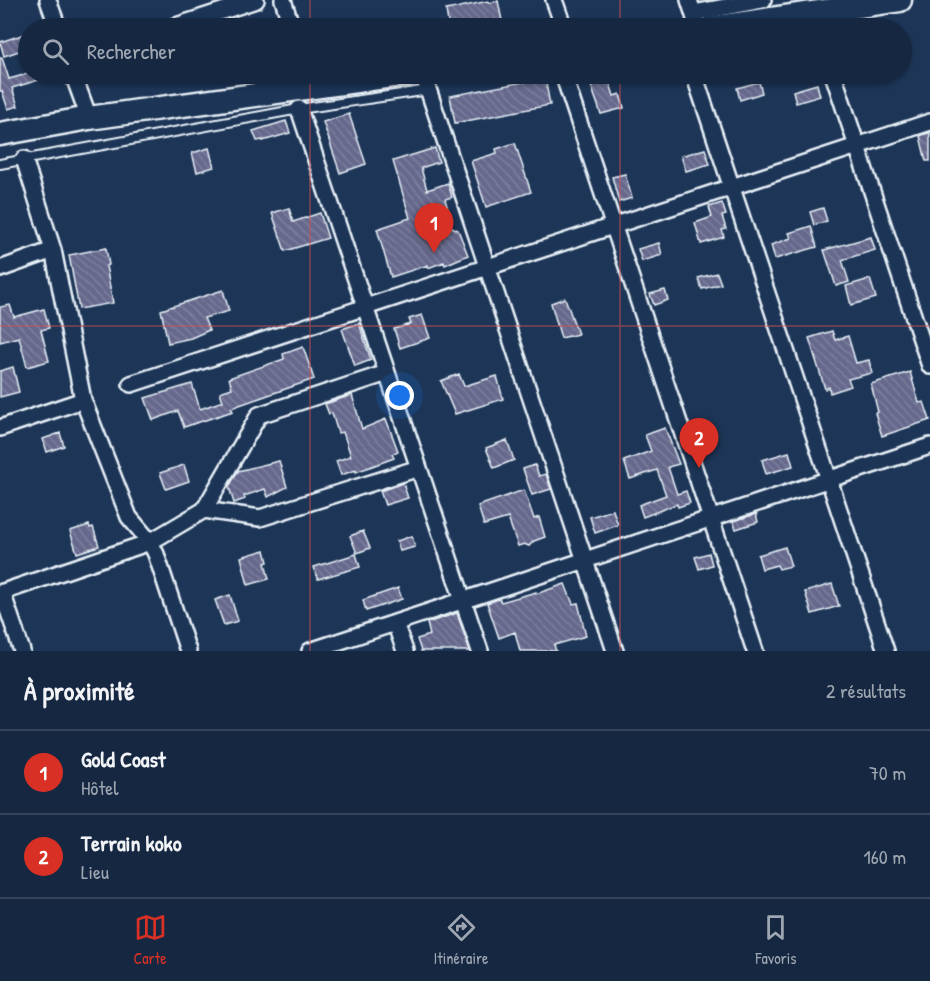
<!DOCTYPE html>
<html lang="fr">
<head>
<meta charset="utf-8">
<style>
	:root { --surface:#162841; --page:#23344c; --text:#f1f3f6; --muted:#9ea6b1; --line:#35445a; --accent:#d93025 }
	body { margin:0; font-family:"Patrick Hand",sans-serif; background:var(--page); color:var(--text) }
	.you { position:absolute; left:400px; top:396px; width:21px; height:21px; margin:-15px; border:4px solid #fff; border-radius:50%; background:#1a73e8; box-shadow:0 0 0 9px #1a73e833 }
	.badge { display:grid; place-items:center; width:39px; height:39px; border-radius:50%; background:var(--accent); color:#fff; font-size:20px; font-weight:700 }
	.pin { position:absolute; translate:-50% -50px; filter:drop-shadow(0 2px 3px #0008) }
	.pin::after { content:''; position:absolute; top:32px; width:21px; height:18px; background:inherit; clip-path:polygon(0 0,100% 0,50% 100%) }
	.list { margin:0; padding:0; list-style:none }
	h2 { display:flex; justify-content:space-between; align-items:center; height:78px; margin:0; padding:0 24px; font-size:26px }
	h2 small { font-size:20px; font-weight:400; color:var(--muted) }
	.list li { display:grid; grid-template-columns:39px 1fr auto; gap:18px; align-items:center; box-sizing:border-box; height:84px; padding:0 24px; border-top:2px solid var(--line) }
	.list b { display:block; font-size:22px; white-space:nowrap }
	.list p { margin:0; font-size:20px; white-space:nowrap; color:var(--muted) }
	.list em { font-size:20px; font-style:normal; color:var(--muted) }
	.icon { flex:none; width:33px; height:33px; fill:none; stroke:currentColor; stroke-width:2; stroke-linecap:round; stroke-linejoin:round }
	.map { position:relative; flex:none; width:930px; height:651px; overflow:hidden }
	.search { position:absolute; background:var(--surface); box-shadow:0 2px 4px #0004; left:18px; right:18px; top:18px; height:66px; display:flex; align-items:center; gap:15px; box-sizing:border-box; padding:0 21px; border-radius:33px; color:var(--muted); font-size:22px }
	.sheet { height:246px; background:var(--surface) }
	nav { display:flex; justify-content:space-around; align-items:center; box-sizing:border-box; height:84px; border-top:2px solid var(--line); background:var(--surface); font-size:16px; color:var(--muted) }
	nav a { display:grid; justify-items:center; gap:3px }
	nav .on { color:var(--accent) }
	.map>svg:first-child { display:block }
	.building { fill:url(#building-back-hatch); stroke:#e8f1f8; stroke-width:1.5 }
	.lines { fill:none; stroke-linecap:round; stroke-linejoin:round }
	.lane-casing { stroke:#e8f1f8; stroke-width:12 }
	.street-casing { stroke:#e8f1f8; stroke-width:20 }
	.secondary-casing { stroke:#e8f1f8; stroke-width:27 }
	.lane { stroke:#1d3557; stroke-width:8 }
	.street { stroke:#1d3557; stroke-width:15 }
	.secondary { stroke:#1d3557; stroke-width:22 }
	.grid { fill:none; stroke:#da5052; stroke-width:1.5; stroke-opacity:0.55 }
</style>
</head>
<body>
<div class="map">
<svg width="930" height="651" viewBox="0 0 930 651">
	<defs>
		<pattern id="building-back-hatch" width="6" height="6" patternUnits="userSpaceOnUse" patternTransform="scale(1.5)"><rect width="6" height="6" fill="#66688c"/><path d="M-1 5l2 2M0 0l6 6M5-1l2 2" fill="none" stroke="#7c7e9d"/></pattern>
	</defs>
	<rect width="100%" height="100%" fill="#1d3557"/>
	<filter id="ink" filterUnits="userSpaceOnUse"><feTurbulence type="fractalNoise" baseFrequency=".0167" numOctaves="2"/><feDisplacementMap in="SourceGraphic" scale="12" xChannelSelector="R" yChannelSelector="G"/><feConvolveMatrix kernelMatrix="1 2 1 2 8 2 1 2 1" color-interpolation-filters="sRGB"/></filter>
	<g filter="url(#ink)">
		<path class="building" d="M488,1l1,2 9,-2 4,20 -24,5 -1,-3 -28,5 -3,-18z
			M28,33v15l-24,8 -4,-14z
			M0,58h2l7,21 18,-5h25v2l-40,12 6,18 -10,3 -6,-18h-2z
			M587,74h20l7,22 6,-2 4,14 -23,6z
			M545,78l5,27 -95,18 -5,-27z
			M759,82l3,11 -22,7 -3,-12z
			M817,84l3,12 -24,7 -3,-12z
			M349,114l17,50 -26,9 -17,-51z
			M286,121l4,12 -27,8v-1l-6,1 -4,-10z
			M930,132v29h-4l-6,-25z
			M515,143l16,49 -45,15 -15,-46 26,-8 -1,-4z
			M209,148l5,19 -17,5 -5,-19z
			M435,148l4,14 -18,6 6,22 21,-7 4,14 -7,2 6,21 -1,6 8,4 10,25 -23,10 -1,-3 -16,6v-3l-37,12 -14,-48 33,-11 -17,-57z
			M705,149l5,15 -24,7 -5,-15z
			M625,174l7,24 -13,4 -7,-25z
			M722,203l4,12 -4,1 4,13 -4,1 2,7 -23,7 -6,-21 17,-6 -3,-10z
			M289,208l4,14 27,-9 8,25 -43,13 -13,-38z
			M823,208l4,13 -13,4 -4,-13z
			M811,226l6,21 -42,12 -4,-14 20,-7 -2,-5z
			M871,237l4,13 -33,10 7,22 -13,4 -12,-36z
			M659,243l3,12 -20,6 -4,-12z
			M106,248l3,17 -3,1 7,37 -34,6 -10,-54z
			M717,273l4,11 -19,5 -4,-11z
			M870,279l6,19 -25,7 -5,-19z
			M223,290l6,21 -25,7 5,12 -18,8 -23,5 -7,-33z
			M665,290l3,10 -14,5 -4,-11z
			M565,298l13,36 -17,4 -10,-35z
			M10,305l4,12 30,-8 5,19 -8,2 8,31 -22,6 -8,-30 -19,5v-35z
			M422,315l8,23 -30,10 -6,-19 17,-5 -2,-5z
			M359,323l12,37 -16,6 -13,-37z
			M832,331l3,9 13,-4 8,27 13,-3 3,13 -24,6 3,7 -21,7 -1,-6 -4,2 -16,-51z
			M303,347l11,32 -83,29 2,3 -49,16 -6,-16 -25,9 -8,-22 47,-14 8,25 23,-8 -3,-9 12,-4 -3,-10 55,-19 -1,-5z
			M13,367l6,25 -19,5v-26z
			M910,372l9,31 5,-1 6,18 -48,16 -7,-23 3,-1 -7,-28z
			M459,374l5,12 33,-10 6,23 -48,15 -14,-33z
			M352,395l10,34 24,-10 12,32 -6,3 2,4 -38,14v-2l-15,5 -5,-14 15,-5 -8,-24 -5,1 -6,-20 -3,1 -4,-10z
			M665,428l14,36 -11,3 9,27 9,-3 4,12 -12,4 -1,-3 -34,13 -4,-12 27,-10 -9,-25 -27,9 -6,-18 27,-10 -6,-16z
			M60,433l4,13 -17,6 -4,-13z
			M507,440l7,20 -20,8 -8,-20z
			M789,452l4,14 -27,8 -4,-14z
			M279,461l8,26 -19,10 -3,-8 -21,7 1,3 -11,4 -5,-16 9,-16z
			M184,465l5,16 -23,8 -6,-16z
			M535,465l4,11 7,-2 5,15 -19,6 -9,-26z
			M403,483l5,15 -23,7 -5,-14z
			M524,490l10,29 5,-2 6,20 -11,4 -5,5 -5,-2 -6,2 -10,-28 -24,7 -6,-19z
			M613,510l5,15 -23,8 -5,-16z
			M756,514l2,8 -22,7 -3,-8z
			M89,525l1,3 3,-1 6,19 -22,7 -7,-22z
			M363,531l7,17 -13,5 -7,-17z
			M412,536l3,11 -15,4 -3,-10z
			M785,547l6,19 -12,3 -2,-4 -15,4 -4,-14z
			M265,550l3,12 -3,1 4,16 -21,6 -7,-28z
			M709,553l3,12 -13,4 -4,-12z
			M356,554l4,13 -42,12 -4,-12z
			M565,584l8,20 5,-1 8,33 -32,9 2,6h-36l-5,-19 -16,6 -12,-35 12,-4 2,3 35,-10v2z
			M832,584l7,22 -27,8 -7,-22z
			M398,588l4,11 -36,12 -3,-11z
			M230,595l8,26 -14,4 -9,-25z
			M457,613l13,38h-49l-4,-12 13,-4 -3,-12z"/>
		<g class="lines">
			<defs>
				<path id="lane" d="M0,164l299,-55 130,-19"/>
				<path id="street" d="M48,0l10,28
					M283,0l9,28
					M554,0l10,28
					M689,0l9,28
					M693,13l70,-13
					M170,28l86,-28
					M73,74l16,44
					M423,74l192,577
					M563,74l192,577
					M694,74l192,577
					M833,74l97,292
					M299,109l181,542
					M24,159l29,91 30,150 46,117 21,25 6,12 32,97
					M0,269l53,-19
					M131,384l799,-262
					M0,428l83,-28
					M204,510l56,8 159,-50
					M2,592l20,59
					M0,593l150,-51 54,-32 55,-95 128,-42
					M395,623l10,28
					M310,651l620,-205"/>
				<path id="secondary" d="M710,28l190,-28
					M0,134l89,-16 318,-44"/>
			</defs>
			<use href="#lane" class="lane-casing"/>
			<use href="#street" class="street-casing"/>
			<use href="#secondary" class="secondary-casing"/>
			<use href="#lane" class="lane"/>
			<use href="#street" class="street"/>
			<use href="#secondary" class="secondary"/>
		</g>
	</g>
	<path class="grid" d="M310,0v28M620,0v28M310,74v577M620,74v577M0,326h930"/>
</svg>
<div class="you"></div>
<div class="pin badge" style="left:434px;top:253px">1</div>
<div class="pin badge" style="left:699px;top:468px">2</div>
<div class="search"><svg class="icon" aria-label="search" viewBox="0 0 24 24"><circle cx="10" cy="10" r="6"/><path d="M15 15l6 6"/></svg>Rechercher</div>
</div>
<section class="sheet">
<h2>À proximité<small>2 résultats</small></h2>
<ul class="list">
<li><span class="badge">1</span><div><b>Gold Coast</b><p>Hôtel</p></div><em>70 m</em></li>
<li><span class="badge">2</span><div><b>Terrain koko</b><p>Lieu</p></div><em>160 m</em></li>
</ul>
</section>
<nav>
<a class="on"><svg class="icon" aria-label="map" viewBox="0 0 24 24"><path d="M3 6l6-2 6 2 6-2v14l-6 2-6-2-6 2zM9 4v14M15 6v14"/></svg>Carte</a>
<a><svg class="icon" aria-label="directions" viewBox="0 0 24 24"><path d="M12 3l9 9-9 9-9-9zM9 14v-3h6M13 9l2 2-2 2"/></svg>Itinéraire</a>
<a><svg class="icon" aria-label="saved" viewBox="0 0 24 24"><path d="M7 4h10v16l-5-4-5 4z"/></svg>Favoris</a>
</nav>
</body>
</html>
